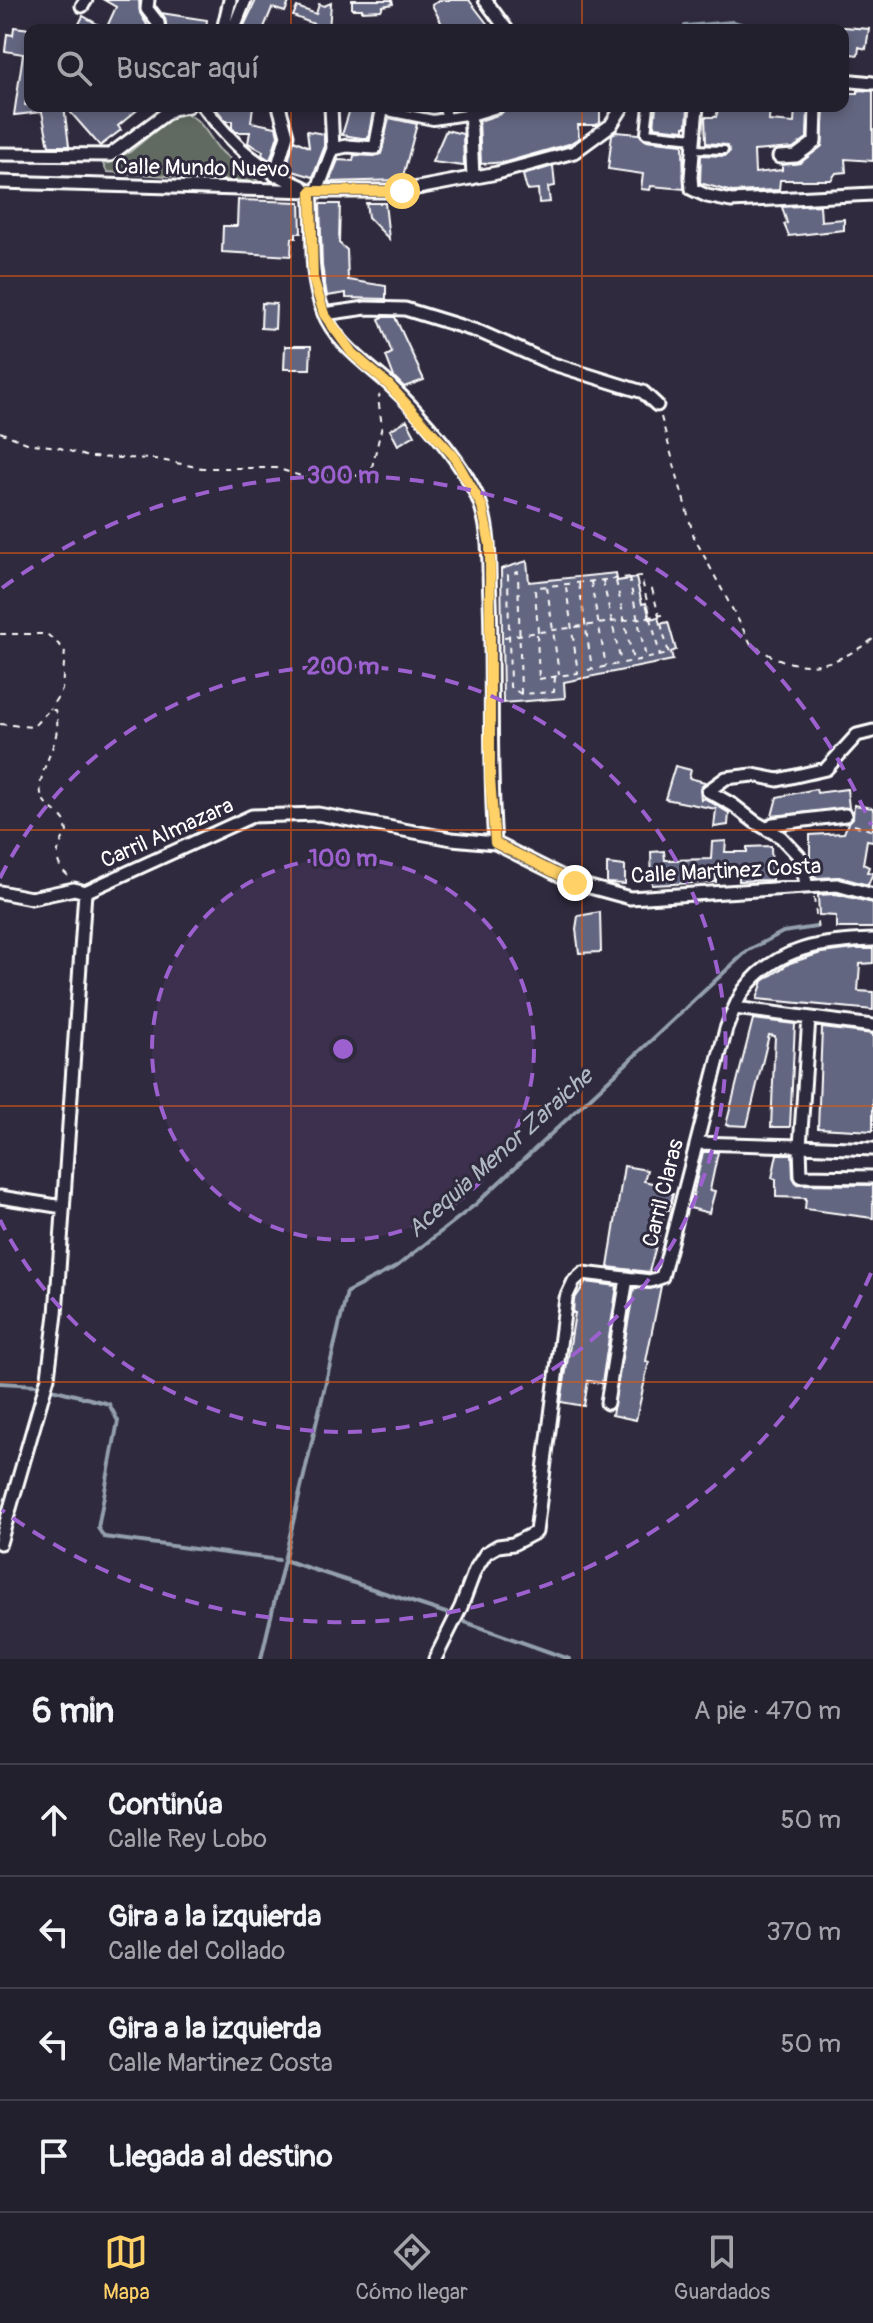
<!DOCTYPE html>
<html lang="es">
<head>
<meta charset="utf-8">
<style>
	:root { --surface:#23202e; --page:#2b2836; --text:#f1f3f6; --muted:#a3a3aa; --line:#403e4a; --accent:#ffd166 }
	body { margin:0; font-family:Pangolin,sans-serif; background:var(--page); color:var(--text) }
	.stop { position:absolute; width:24px; height:24px; margin:-18px; border:6px solid #ffd166; border-radius:50%; background:#fff }
	.stop.end { background:#ffd166; border-color:#fff; box-shadow:0 2px 8px #0008 }
	.list { margin:0; padding:0; list-style:none }
	h2 { display:flex; justify-content:space-between; align-items:center; height:104px; margin:0; padding:0 32px; font-size:34px }
	h2 small { font-size:26px; font-weight:400; color:var(--muted) }
	.list li { display:grid; grid-template-columns:52px 1fr auto; gap:24px; align-items:center; box-sizing:border-box; height:112px; padding:0 32px; border-top:2px solid var(--line) }
	.list b { display:block; font-size:30px; white-space:nowrap }
	.list p { margin:0; font-size:26px; white-space:nowrap; color:var(--muted) }
	.list em { font-size:26px; font-style:normal; color:var(--muted) }
	.icon { flex:none; width:44px; height:44px; fill:none; stroke:currentColor; stroke-width:2; stroke-linecap:round; stroke-linejoin:round }
	.map { position:relative; flex:none; width:873px; height:1659px; overflow:hidden }
	.search { position:absolute; background:var(--surface); box-shadow:0 4px 12px #0003; left:24px; right:24px; top:24px; height:88px; display:flex; align-items:center; gap:20px; box-sizing:border-box; padding:0 28px; border-radius:16px; color:var(--muted); font-size:30px }
	.sheet { height:552px; background:var(--surface) }
	nav { display:flex; justify-content:space-around; align-items:center; box-sizing:border-box; height:112px; border-top:2px solid var(--line); background:var(--surface); font-size:22px; color:var(--muted) }
	nav a { display:grid; justify-items:center; gap:4px }
	nav .on { color:var(--accent) }
	.map>svg:first-child { display:block }
	.green { fill:#606b60; stroke:#b0b5b0; stroke-width:2 }
	.lines { fill:none; stroke-linecap:round; stroke-linejoin:round }
	.stream { stroke:#94a0ae; stroke-width:4 }
	.building { fill:#646680; stroke:#fff; stroke-width:2 }
	.service-casing { stroke:#fff; stroke-width:12 }
	.pedestrian-casing { stroke:#fff; stroke-width:14 }
	.minor-casing { stroke:#fff; stroke-width:17 }
	.path { stroke:#fff; stroke-width:2; stroke-dasharray:6 6; stroke-linecap:butt }
	.service { stroke:#2f2a3d; stroke-width:6 }
	.pedestrian { stroke:#2f2a3d; stroke-width:8 }
	.minor { stroke:#2f2a3d; stroke-width:11 }
	.route { stroke:#ffd166; stroke-width:10 }
	.grid { fill:none; stroke:#e8590c; stroke-width:2; stroke-opacity:0.55 }
	.ring { fill:none; stroke:#9c61cf; stroke-width:4; stroke-dasharray:14 10 }
	.labels { text-anchor:middle; dominant-baseline:central; stroke-width:6; stroke-linejoin:round; paint-order:stroke }
	.street-label { font-size:22px; fill:#fff; stroke:#2f2a3d }
	.water-label { font-size:24px; font-style:italic; fill:#afb8c2; stroke:#2f2a3d }
	.centre { fill:#9c61cf; stroke:#2f2a3d; stroke-width:4 }
	.ring-label { font-size:24px; text-anchor:middle; font-weight:bold; fill:#9c61cf; stroke:#2f2a3d; stroke-width:6; stroke-linejoin:round; paint-order:stroke }
</style>
</head>
<body>
<div class="map">
<svg width="873" height="1659" viewBox="0 0 873 1659">
	<rect width="100%" height="100%" fill="#2f2a3d"/>
	<filter id="ink" filterUnits="userSpaceOnUse"><feTurbulence type="fractalNoise" baseFrequency=".0125" numOctaves="2"/><feDisplacementMap in="SourceGraphic" scale="16" xChannelSelector="R" yChannelSelector="G"/><feConvolveMatrix kernelMatrix="1 2 1 2 8 2 1 2 1" color-interpolation-filters="sRGB"/></filter>
	<g filter="url(#ink)">
		<path class="green" d="M177,113c21,-2 30,22 42,36 12,12 27,22 40,33l-152,-10 -4,-8 27,-12z"/>
		<g class="lines">
			<path class="stream" d="M685,26l48,-4 29,8
				M0,1383l36,2
				M52,1389l57,15 9,17 -20,107 6,9 175,23
				M287,1561l165,54
				M465,1622l104,37
				M261,1659l86,-367 49,-25 80,-63 271,-253 36,-19 33,-5"/>
		</g>
		<path class="building" d="M104,0h35l1,13 10,17h-74l7,-14 23,13 10,-22z
			M256,0h34l-5,12 -13,-4 -9,22h-21z
			M352,0h40l1,4 -10,2 -2,4 -19,1v-2h-10z
			M441,0h28l20,26 -9,4h-35l-13,-25z
			M331,3l-2,27 -36,-14 4,-9 19,7 3,-10 5,2z
			M156,6l5,7 46,7 -1,10h-39l-2,-12z
			M14,27l16,2v52l-5,24 21,4 18,-3 5,40h-20l-7,-34 -28,3 9,-61 -18,-3 2,-17 6,1z
			M843,27l26,2 -3,20 -7,-2 -1,8 -15,-2z
			M858,90l15,1v70l-28,-2 1,13 -10,1 -5,7h-51l-1,10 -47,2 -32,-9 1,-28 24,1 5,-5 -4,-6 -20,-2 -1,-26h11l3,-11h51l-1,15 25,2 1,-17h13l-1,32 -14,10 -39,3 1,22 27,-3v-5l18,-2 22,-17 2,-40h19v-13h15z
			M65,106h77l-24,20 3,4 -21,16z
			M214,106h39l-2,16 25,5 2,8 -8,25 -8,-5 1,-4 -15,-8 2,-11h-14l-4,-4v-7h-6z
			M351,106h23l-6,33 -26,-4z
			M506,106l94,2v15l-4,2h-18l1,13 -10,6 -63,18 -25,2 -2,-43 22,-7z
			M688,106l-1,20h-3v4l-30,-3 2,-20z
			M389,118l28,6 -15,56 -73,2 9,-22 15,1 1,-6 20,1 7,-2z
			M446,130l17,4 1,32 -32,-4z
			M307,131l17,3v14l-11,29 -27,-8 8,-29 15,7z
			M616,132l23,2 6,6 38,4 1,45 -33,-3 -1,4 -9,-1 2,-15 -35,-5 4,-35z
			M553,166l2,20 -7,1 2,15 -11,1 -1,-14 -11,1 -4,-15z
			M238,200l62,2 1,31h-5v5h-4l-1,18 -69,-4 1,-26h14z
			M366,203h19l4,36 -21,-22z
			M320,204h20l-1,39 8,7 1,30 38,6v13l-40,-1v-5l-19,3 -5,-30z
			M820,205l1,16 23,-2v11l-55,6 -5,-12 3,-1 -5,-16z
			M262,303l14,1 -1,25 -14,-1z
			M383,317h12l29,63 -20,7 -10,-10 -8,-21 6,-3 -13,-34z
			M285,346h26l-1,23h-26z
			M407,420l8,15 -17,10 -8,-15z
			M527,561l2,21 87,-9 1,8 19,-3 6,26 4,-1 4,16 8,-2 2,7 8,-2 8,28 -5,2 2,8 -109,22 1,16 -62,5 -2,-134z
			M675,766l16,4 -2,8 16,4 -5,6 1,12 3,-2 25,15 -1,12 -14,2 2,-18 -51,-10z
			M816,789l1,4 30,-4 2,19 -77,8 5,-19z
			M854,805l19,3v33l-6,-1 -4,24 6,3 -2,5 6,1 -5,12 -29,-8 -21,1 -5,-3 -3,-12v-28l34,-2 4,-10 5,-5z
			M726,841l-1,11h22v-5l24,-1 1,34 -33,1v-8h-23v9l-64,3 -1,-33 13,-1 1,9h4l42,-1 1,-17z
			M607,864l18,2v18l-18,-1z
			M836,894l37,9v25h-37v-12l-17,-1 -1,-20z
			M600,912l1,40 -22,1 -3,-24 2,-13z
			M855,949h18v14l-13,1 -2,27 15,1v18l-116,-11 6,-18 27,-18 31,-10z
			M753,1019l42,5 -5,103h-19l4,-91 -6,-1 -22,91 -21,-1z
			M822,1028l51,6v97l-55,-3z
			M703,1152h15l-8,38 5,1 -6,22 -19,-5z
			M777,1154h15l1,23 4,7 76,1v33l-68,-9 1,-11 -30,-1v-18l-4,-1z
			M624,1166l23,4 -3,11 12,3 -1,5 18,5 -4,16 -3,-1 -17,63 -41,-5z
			M586,1282l31,4 -15,97 -14,-2 -4,25 -23,-4 14,-89h-2l1,-13z
			M661,1286l-15,75 3,1 -13,58 -24,-5 22,-127 16,1z"/>
		<g class="lines">
			<defs>
				<path id="service" d="M693,149l31,1"/>
				<path id="pedestrian" d="M443,106l4,12
					M649,106l-3,27 48,5
					M383,110l50,10 39,-6"/>
				<path id="minor" d="M148,0l-1,9 11,14 1,7
					M485,0l22,30
					M82,6l4,-6
					M223,30l7,-30
					M233,30l12,-30
					M843,80l30,3
					M203,106c31,40 53,61 100,81
					M331,106l2,43
					M470,106l3,72
					M697,106l-6,71 1,12 15,7 24,5 142,-7
					M472,114l26,-8
					M0,154l110,1 62,-46 16,-3
					M779,157l17,-1 19,-14 1,-36
					M275,175l12,-40 -8,-29
					M0,182l311,9h91l95,-18 77,-21 37,-27 12,-19
					M311,191c4,40 -3,82 12,120 12,31 41,51 65,72 31,29 82,86 94,126 9,30 6,60 8,90 3,82 -1,163 5,244
					M317,191l16,-42 14,-3 28,2 8,-42
					M324,314l42,-6 39,1 75,23 70,31 93,29 14,13
					M768,830l5,-6 72,-9
					M807,886l-8,-30 -18,-19 -26,-15 -22,-17 -25,-14 18,-13 27,-3 25,5 48,-11 31,-34 16,-4
					M0,892l31,6 43,-9 11,3 167,-76 66,-2 134,25 43,4 80,40 55,15 207,-13 36,10
					M735,1008l138,18
					M697,1143l103,3 9,-128
					M873,1149l-73,-3 1,30 72,1
					M0,1197l63,10
					M607,1403l20,-125
					M0,1543l48,-166 8,-63 29,-422
					M435,1659l26,-52 14,-37 11,-17 12,-7 15,-2 23,-12 30,-234 8,-17 9,-8 67,8 12,-4 64,-248c5,-12 10,-28 18,-39 33,-44 79,-48 129,-50"/>
			</defs>
			<use href="#service" class="service-casing"/>
			<use href="#pedestrian" class="pedestrian-casing"/>
			<use href="#minor" class="minor-casing"/>
			<path class="path" d="M661,417l33,120 57,107c46,31 79,26 122,-5
				M0,432l27,11 30,4 31,10 67,2 47,9h74l31,10 63,-3 12,-49 -4,-28 2,-3
				M629,578l17,80
				M603,581l18,82
				M616,581l17,80
				M591,582l15,84
				M579,584l13,84
				M547,587l12,87
				M538,632l-3,-41 4,-4 102,-11 19,80
				M0,634h47l18,16 -3,40 -12,19
				M537,634l2,47
				M504,637l158,-22
				M588,670l81,-16 -18,-69
				M539,679l39,-6 -12,-86
				M521,694l-3,-122 -10,3 2,112 11,7 33,-2 1,-16
				M0,724l33,3 16,-17h6c11,32 -22,61 -13,87 4,11 16,14 22,23 2,3 2,8 3,12 -11,17 -15,32 3,45
				M854,825l19,6
				M814,898l4,33"/>
			<use href="#service" class="service"/>
			<use href="#pedestrian" class="pedestrian"/>
			<use href="#minor" class="minor"/>
		</g>
	</g>
	<g class="lines" filter="url(#ink)">
		<path class="route" d="M402,191h-91l2,87 11,36 28,39 37,32 64,70 29,51 8,39v233l5,65 80,40"/>
	</g>
	<path class="grid" d="M291,0v30M582,0v30M291,106v1553M582,106v1553M0,276h873M0,553h873M0,830h873M0,1106h873M0,1382h873"/>
	<circle cx="343" cy="1049" r="191" fill="#9c61cf" fill-opacity=".12"/>
	<g class="ring">
		<circle cx="343" cy="1049" r="191"/>
		<path d="M0 878A383 383 0 1 1 0 1220"/>
		<path d="M871 1273A574 574 0 0 1 2 1510M2 588A574 574 0 0 1 871 825"/>
	</g>
	<g class="labels">
		<g class="street-label">
			<text transform="translate(202 168) rotate(1)">Calle Mundo Nuevo</text>
			<text transform="translate(167 833) rotate(-24)">Carril Almazara</text>
			<text transform="translate(726 871) rotate(-3)">Calle Martinez Costa</text>
			<text transform="translate(663 1193) rotate(-76)">Carril Claras</text>
		</g>
		<g class="water-label">
			<text transform="translate(500 1153) rotate(-42)">Acequia Menor Zaraiche</text>
		</g>
	</g>
	<circle cx="343" cy="1049" r="12" class="centre"/>
	<g class="ring-label">
		<text x="343" y="483">300 m</text>
		<text x="343" y="674">200 m</text>
		<text x="343" y="866">100 m</text>
	</g>
</svg>
<div class="stop" style="left:402px;top:191px"></div>
<div class="stop end" style="left:575px;top:883px"></div>
<div class="search"><svg class="icon" aria-label="search" viewBox="0 0 24 24"><circle cx="10" cy="10" r="6"/><path d="M15 15l6 6"/></svg>Buscar aquí</div>
</div>
<section class="sheet">
<h2>6 min<small>A pie · 470 m</small></h2>
<ul class="list">
<li><svg class="icon" aria-label="ahead" viewBox="0 0 24 24"><path d="M12 20V5M6 11l6-6 6 6"/></svg><div><b>Continúa</b><p>Calle Rey Lobo</p></div><em>50 m</em></li>
<li><svg class="icon" aria-label="left" viewBox="0 0 24 24"><path d="M17 20v-9H6M10 6l-5 5 5 5"/></svg><div><b>Gira a la izquierda</b><p>Calle del Collado</p></div><em>370 m</em></li>
<li><svg class="icon" aria-label="left" viewBox="0 0 24 24"><path d="M17 20v-9H6M10 6l-5 5 5 5"/></svg><div><b>Gira a la izquierda</b><p>Calle Martinez Costa</p></div><em>50 m</em></li>
<li><svg class="icon" aria-label="arrive" viewBox="0 0 24 24"><path d="M6 21V4h12l-3 4 3 4H6"/></svg><div><b>Llegada al destino</b></div></li>
</ul>
</section>
<nav>
<a class="on"><svg class="icon" aria-label="map" viewBox="0 0 24 24"><path d="M3 6l6-2 6 2 6-2v14l-6 2-6-2-6 2zM9 4v14M15 6v14"/></svg>Mapa</a>
<a><svg class="icon" aria-label="directions" viewBox="0 0 24 24"><path d="M12 3l9 9-9 9-9-9zM9 14v-3h6M13 9l2 2-2 2"/></svg>Cómo llegar</a>
<a><svg class="icon" aria-label="saved" viewBox="0 0 24 24"><path d="M7 4h10v16l-5-4-5 4z"/></svg>Guardados</a>
</nav>
</body>
</html>
